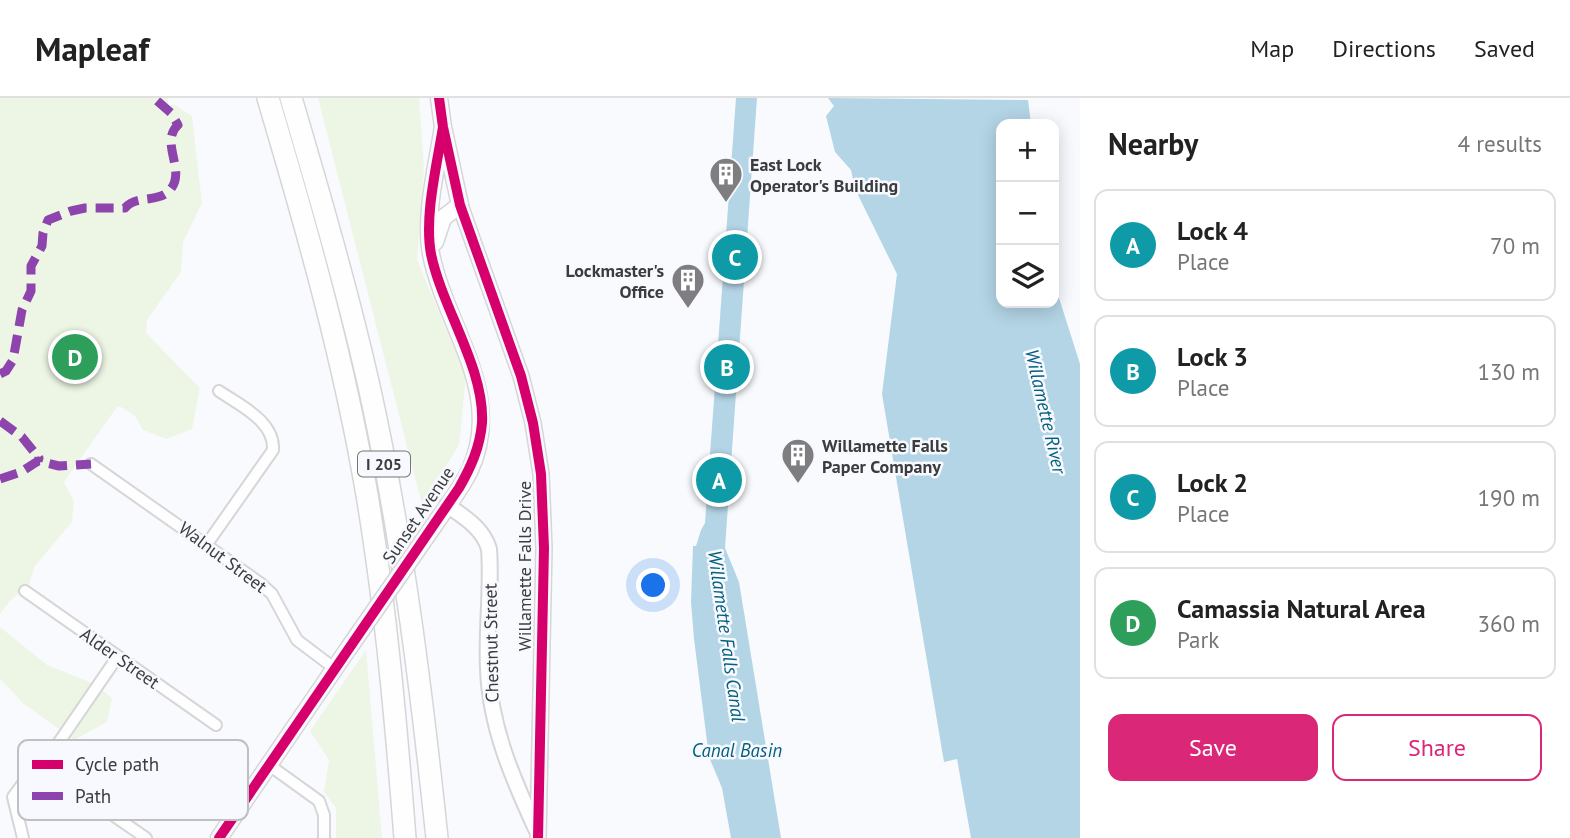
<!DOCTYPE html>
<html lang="en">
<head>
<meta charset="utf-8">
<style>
	:root { --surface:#fff; --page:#f2f2f2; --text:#222; --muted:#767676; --line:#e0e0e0; --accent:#db2777 }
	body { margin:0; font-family:"PT Sans",sans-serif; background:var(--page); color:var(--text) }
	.controls { position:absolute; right:21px; top:21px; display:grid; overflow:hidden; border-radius:14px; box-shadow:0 4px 18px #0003 }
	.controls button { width:63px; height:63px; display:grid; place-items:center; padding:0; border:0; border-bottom:2px solid var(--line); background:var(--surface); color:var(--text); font:35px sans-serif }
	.you { position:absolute; left:654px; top:488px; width:24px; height:24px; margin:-18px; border:5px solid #fff; border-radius:50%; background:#1a73e8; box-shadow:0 0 0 10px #1a73e833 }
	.badge { display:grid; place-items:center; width:46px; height:46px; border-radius:50%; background:var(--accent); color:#fff; font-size:23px; font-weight:700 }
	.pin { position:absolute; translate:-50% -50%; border:4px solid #fff; box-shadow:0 2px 7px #0006 }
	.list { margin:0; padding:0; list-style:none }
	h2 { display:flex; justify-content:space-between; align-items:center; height:91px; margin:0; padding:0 28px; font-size:30px }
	h2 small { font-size:23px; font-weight:400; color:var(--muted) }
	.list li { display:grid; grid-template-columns:46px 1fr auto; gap:21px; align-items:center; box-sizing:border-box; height:112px; margin:0 14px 14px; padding:0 14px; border:2px solid var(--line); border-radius:14px }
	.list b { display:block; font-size:26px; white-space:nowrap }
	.list p { margin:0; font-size:23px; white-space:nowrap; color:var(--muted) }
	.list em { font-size:23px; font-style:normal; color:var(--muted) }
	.actions { display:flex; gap:14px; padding:21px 28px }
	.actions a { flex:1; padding:16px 0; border:2px solid var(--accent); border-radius:14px; text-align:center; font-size:24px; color:var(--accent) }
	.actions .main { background:var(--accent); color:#fff }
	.icon { flex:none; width:38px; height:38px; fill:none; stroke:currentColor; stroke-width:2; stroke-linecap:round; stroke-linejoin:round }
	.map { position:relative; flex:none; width:1080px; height:740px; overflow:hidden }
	header { display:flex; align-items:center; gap:42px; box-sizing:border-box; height:98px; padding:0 35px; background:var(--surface); border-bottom:2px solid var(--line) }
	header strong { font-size:33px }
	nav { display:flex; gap:38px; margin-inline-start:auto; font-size:24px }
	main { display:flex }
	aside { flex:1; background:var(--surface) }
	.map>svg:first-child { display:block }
	.green { fill:#edf6e5 }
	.water { fill:#b4d5e6 }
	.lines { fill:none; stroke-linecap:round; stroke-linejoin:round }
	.minor-casing { stroke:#d6d6d8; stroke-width:14 }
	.tertiary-casing { stroke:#d6d6d8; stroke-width:18 }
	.secondary-casing { stroke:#d6d6d8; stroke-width:19 }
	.motorway-casing { stroke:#d6d6d8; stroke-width:24 }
	.minor { stroke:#fefeff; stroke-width:10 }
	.tertiary { stroke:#fefeff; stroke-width:14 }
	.secondary { stroke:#fefeff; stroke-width:16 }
	.motorway { stroke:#fefeff; stroke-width:21 }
	.secondary-bridge-casing { stroke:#d6d6d8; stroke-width:19; stroke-linecap:butt }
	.secondary-bridge { stroke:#fefeff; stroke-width:16 }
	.quiet { stroke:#8e44ad; stroke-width:9; stroke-dasharray:18 9; stroke-linecap:butt }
	.cycleway-casing { stroke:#f8f9fe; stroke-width:15 }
	.cycleway { stroke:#d6006c; stroke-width:10 }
	.labels { text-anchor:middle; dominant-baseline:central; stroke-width:5; stroke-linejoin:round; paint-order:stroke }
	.shield { fill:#f8f9fe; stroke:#747577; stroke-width:2 }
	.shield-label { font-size:16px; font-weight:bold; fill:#3b3c3d }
	.poi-label { font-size:18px; font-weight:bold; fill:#3b3c3d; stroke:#f8f9fe; text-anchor:start }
	.street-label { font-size:18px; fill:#3b3c3d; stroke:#f8f9fe }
	.water-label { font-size:19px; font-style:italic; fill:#025f7e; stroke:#f8f9fe }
	.key { fill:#f8f9fe; stroke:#bfc0c4; stroke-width:2 }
	.key-label { font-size:19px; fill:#3b3c3d }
</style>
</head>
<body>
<header>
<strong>Mapleaf</strong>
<nav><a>Map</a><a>Directions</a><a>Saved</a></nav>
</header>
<main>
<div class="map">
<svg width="1080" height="740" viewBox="0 0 1080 740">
	<rect width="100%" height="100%" fill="#f9fafd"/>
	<path class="green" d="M0,0h168v10l5,-4 19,12 10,87 -19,39 -2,30 -34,48 -1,13 54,55 -8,41 -26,10 -23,-9 -8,-14 -14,-9h-4l-53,75 10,20 -2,20 -37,44 -6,18 -19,17 -10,13z
		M318,0h101l5,69 -7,93 49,116 -7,69 -37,60z
		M0,529l47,38 48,19 17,14 -5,24 -33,18 -50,-36 -24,-25z
		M366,552l16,188h-46v-30l-12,-16 5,-32 -19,-29z"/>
	<path class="water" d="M736,0h21l-32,450 14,34 42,256h-50l-9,-50 -13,-31 -15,-118 -3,-37 2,-56h3l5,-16 4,-7z
		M828,0l200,2 3,24h-30v179h53v-21l26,82v474h-109l-14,-79 -13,3 -62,-368 15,-120 -42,-85 -4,-19 -16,-18 -9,-36 8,-10z"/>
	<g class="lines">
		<defs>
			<path id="minor" d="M91,366l169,119 12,11 25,46 37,28
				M207,446l66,-94c2,-29 -34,-45 -54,-59
				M25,493l191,134
				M44,666l23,23 27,18 13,6 39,27
				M269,667l50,36 5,14v23
				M23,740l-10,-41 19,-26 12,-7 74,-108"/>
			<path id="tertiary" d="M460,107l61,171 12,47 8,51 3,74 -6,290
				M447,407c17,12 36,23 42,44 3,40 -3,80 -1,120 2,57 24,108 48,160"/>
			<path id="secondary" d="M435,144l8,-24 17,-13 -17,-78 -4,-29
				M435,426c12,-18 26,-35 35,-54 35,-77 -24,-142 -39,-216 -7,-38 6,-89 12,-127
				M219,740l129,-189"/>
			<path id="motorway" d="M268,0c39,131 76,262 99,397 19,113 29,228 38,343
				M291,0c28,95 56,191 78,288 33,149 52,300 68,452"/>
		</defs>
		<use href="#minor" class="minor-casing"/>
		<use href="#tertiary" class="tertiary-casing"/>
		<use href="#secondary" class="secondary-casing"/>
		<use href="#motorway" class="motorway-casing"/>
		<use href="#minor" class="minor"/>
		<use href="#tertiary" class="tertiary"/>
		<use href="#secondary" class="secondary"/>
		<use href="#motorway" class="motorway"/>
		<defs>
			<path id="secondary-bridge" d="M348,551l87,-125"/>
		</defs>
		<use href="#secondary-bridge" class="secondary-bridge-casing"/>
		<use href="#secondary-bridge" class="secondary-bridge"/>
		<path class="quiet" d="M0,276l6,-3 7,-11 9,-50 9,-19v-25l11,-20 1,-13 5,-13 23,-9 14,-3h40c12,-14 32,-4 45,-18 17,-19 -11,-48 8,-65l-7,-12 -17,-15
			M0,323l22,16 17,21 -1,3
			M0,381l21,-7 17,-11 21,5 32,-2"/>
		<defs>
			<path id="cycleway" d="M439,0l4,29 17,78 61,171 12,47 8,51 3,74 -6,290
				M219,740l240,-350c12,-21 21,-41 23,-65 3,-54 -40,-115 -51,-169 -7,-38 6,-89 12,-127"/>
		</defs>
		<use href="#cycleway" class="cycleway-casing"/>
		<use href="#cycleway" class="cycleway"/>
	</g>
	<defs>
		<symbol id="building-pin" viewBox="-11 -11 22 30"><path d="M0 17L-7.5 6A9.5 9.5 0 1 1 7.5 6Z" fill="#7e7e80" stroke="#f8f9fe"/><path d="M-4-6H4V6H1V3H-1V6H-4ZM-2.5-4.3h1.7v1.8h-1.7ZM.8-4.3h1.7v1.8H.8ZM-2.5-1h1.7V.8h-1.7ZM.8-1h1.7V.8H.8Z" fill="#fff"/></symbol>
	</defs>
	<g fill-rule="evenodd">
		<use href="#building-pin" x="707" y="57" width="38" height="52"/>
		<use href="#building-pin" x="669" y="163" width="38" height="52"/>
		<use href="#building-pin" x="779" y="338" width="38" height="52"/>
	</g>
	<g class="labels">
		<rect class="shield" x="358" y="353.5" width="52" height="25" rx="5"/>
		<g class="shield-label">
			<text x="384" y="366">I 205</text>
		</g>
		<g class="poi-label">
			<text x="750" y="66">East Lock<tspan x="750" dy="21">Operator's Building</tspan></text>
			<text x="664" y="172" text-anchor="end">Lockmaster's<tspan x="664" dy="21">Office</tspan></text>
			<text x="822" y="347">Willamette Falls<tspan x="822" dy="21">Paper Company</tspan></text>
		</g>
		<g class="street-label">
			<text transform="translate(418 417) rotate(-56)">Sunset Avenue</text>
			<text transform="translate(223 459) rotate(37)">Walnut Street</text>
			<text transform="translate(524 468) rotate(-90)">Willamette Falls Drive</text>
			<text transform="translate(491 545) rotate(-91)">Chestnut Street</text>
			<text transform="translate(120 560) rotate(35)">Alder Street</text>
		</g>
		<g class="water-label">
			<text transform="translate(1046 313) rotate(77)">Willamette River</text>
			<text transform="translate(727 538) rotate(82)">Willamette Falls Canal</text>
			<text x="737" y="652">Canal Basin</text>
		</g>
	</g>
	<rect x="18" y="642" width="230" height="80" rx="10" class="key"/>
	<rect x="32" y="662" width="31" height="9" fill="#d6006c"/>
	<rect x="32" y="694" width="31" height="8" fill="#8e44ad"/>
	<g class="key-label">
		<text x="75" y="673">Cycle path</text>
		<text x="75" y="705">Path</text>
	</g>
</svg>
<div class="controls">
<button>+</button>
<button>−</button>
<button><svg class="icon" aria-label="layers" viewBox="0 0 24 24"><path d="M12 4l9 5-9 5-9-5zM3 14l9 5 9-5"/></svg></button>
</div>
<div class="you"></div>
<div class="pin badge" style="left:719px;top:382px;background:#0f9aa8">A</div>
<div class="pin badge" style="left:727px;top:269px;background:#0f9aa8">B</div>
<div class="pin badge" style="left:735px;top:159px;background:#0f9aa8">C</div>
<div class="pin badge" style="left:75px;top:259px;background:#2e9e5b">D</div>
</div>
<aside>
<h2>Nearby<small>4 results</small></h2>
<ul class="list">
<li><span class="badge" style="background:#0f9aa8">A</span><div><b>Lock 4</b><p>Place</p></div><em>70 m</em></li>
<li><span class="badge" style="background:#0f9aa8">B</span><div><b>Lock 3</b><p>Place</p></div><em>130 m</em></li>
<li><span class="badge" style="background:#0f9aa8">C</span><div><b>Lock 2</b><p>Place</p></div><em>190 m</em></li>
<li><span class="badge" style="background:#2e9e5b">D</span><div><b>Camassia Natural Area</b><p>Park</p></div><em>360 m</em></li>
</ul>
<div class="actions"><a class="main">Save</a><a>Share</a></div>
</aside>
</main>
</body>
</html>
